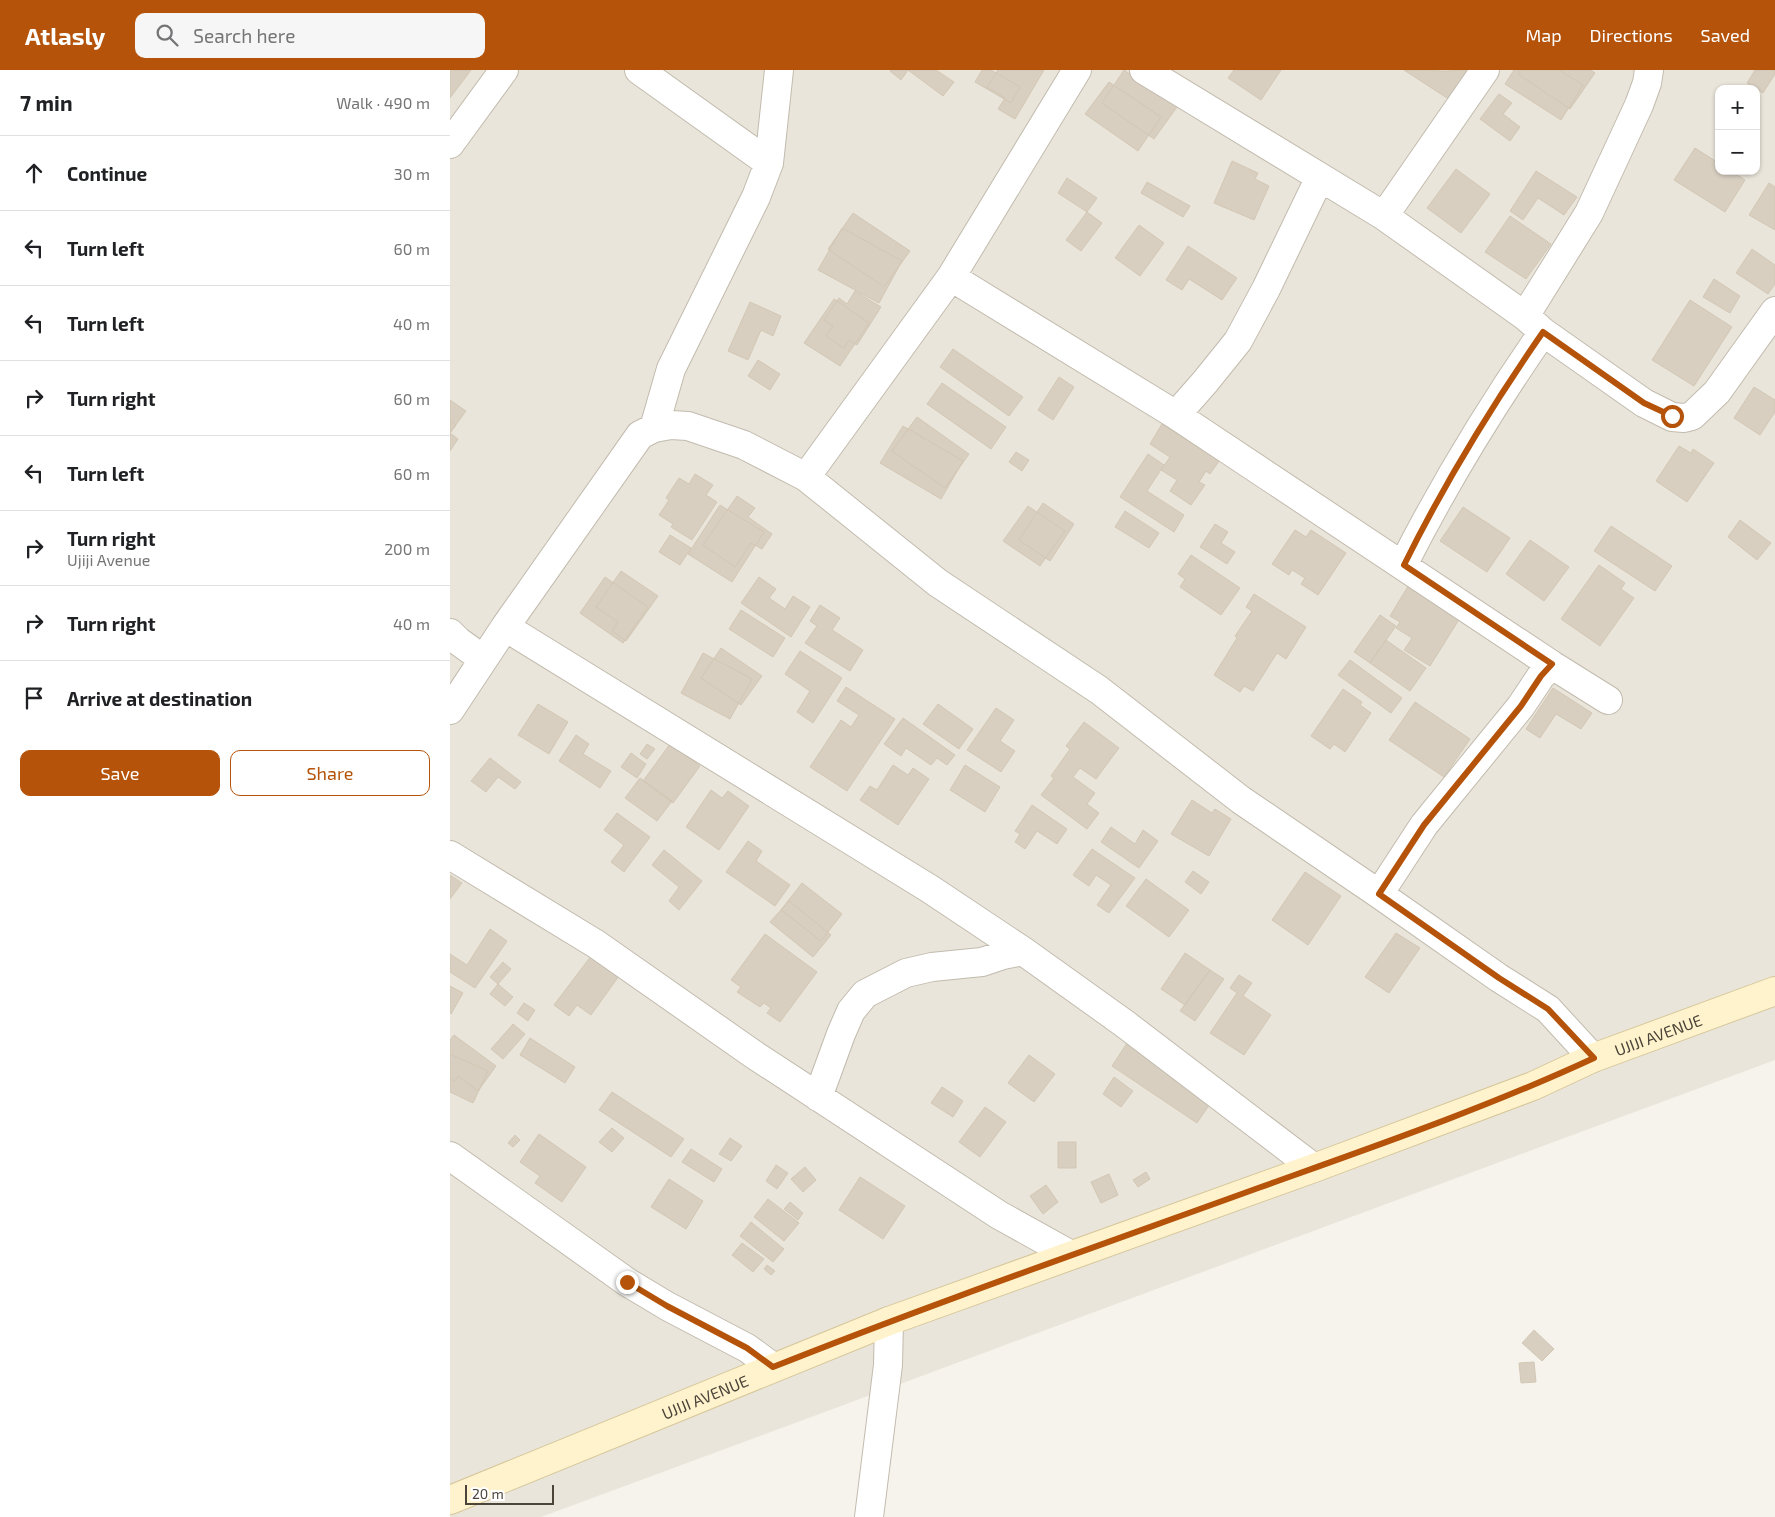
<!DOCTYPE html>
<html lang="en">
<head>
<meta charset="utf-8">
<style>
	:root { --surface:#fff; --page:#f6f6f6; --text:#202124; --muted:#757577; --line:#e0e0e0; --accent:#b45309 }
	body { margin:0; font-family:"Exo 2",sans-serif; background:var(--page); color:var(--text) }
	.controls { position:absolute; right:15px; top:15px; display:grid; overflow:hidden; border-radius:10px; box-shadow:0 1px 4px #0004 }
	.controls button { width:45px; height:45px; display:grid; place-items:center; padding:0; border:0; border-bottom:1px solid var(--line); background:var(--surface); color:var(--text); font:25px sans-serif }
	.scale { position:absolute; left:15px; bottom:12px; width:89px; box-sizing:border-box; padding-left:5px; border:2px solid #4b4439; border-top:0; font-size:14px; line-height:18px; white-space:nowrap; color:#4b4439; -webkit-text-stroke:4px #fff; paint-order:stroke }
	.stop { position:absolute; width:15px; height:15px; margin:-11px; border:4px solid #b45309; border-radius:50%; background:#fff }
	.stop.end { background:#b45309; border-color:#fff; box-shadow:0 1px 5px #0008 }
	.list { margin:0; padding:0; list-style:none }
	h2 { display:flex; justify-content:space-between; align-items:center; height:65px; margin:0; padding:0 20px; font-size:21px }
	h2 small { font-size:16px; font-weight:400; color:var(--muted) }
	.list li { display:grid; grid-template-columns:32px 1fr auto; gap:15px; align-items:center; box-sizing:border-box; height:75px; padding:0 20px; border-top:1px solid var(--line) }
	.list b { display:block; font-size:19px; white-space:nowrap }
	.list p { margin:0; font-size:16px; white-space:nowrap; color:var(--muted) }
	.list em { font-size:16px; font-style:normal; color:var(--muted) }
	.actions { display:flex; gap:10px; padding:15px 20px }
	.actions a { flex:1; padding:11px 0; border:1px solid var(--accent); border-radius:10px; text-align:center; font-size:18px; color:var(--accent) }
	.actions .main { background:var(--accent); color:#fff }
	.icon { flex:none; width:28px; height:28px; fill:none; stroke:currentColor; stroke-width:2; stroke-linecap:round; stroke-linejoin:round }
	.map { position:relative; flex:none; width:1325px; height:1447px; overflow:hidden }
	header { display:flex; align-items:center; gap:30px; box-sizing:border-box; height:70px; padding:0 25px; background:var(--accent); color:#fff }
	header strong { font-size:24px }
	nav { display:flex; gap:28px; margin-inline-start:auto; font-size:18px }
	.search { width:350px; height:45px; background:var(--page); display:flex; align-items:center; gap:12px; box-sizing:border-box; padding:0 18px; border-radius:10px; color:var(--muted); font-size:19px }
	main { display:flex }
	aside { flex:1; background:var(--surface) }
	.map>svg:first-child { display:block }
	.residential { fill:#eae5da; fill-rule:evenodd }
	.building { fill:#d8cfc1; stroke:#d3c7b4 }
	.lines { fill:none; stroke-linecap:round; stroke-linejoin:round }
	.street-casing { stroke:#c2bbae; stroke-width:30 }
	.secondary-casing { stroke:#d6c79b; stroke-width:30 }
	.street { stroke:#fff; stroke-width:28 }
	.secondary { stroke:#fff3cd; stroke-width:28 }
	.route { stroke:#b45309; stroke-width:6 }
	.labels { text-anchor:middle; dominant-baseline:central; stroke-width:4.5; stroke-linejoin:round; paint-order:stroke }
	.street-label { font-size:16px; fill:#4b4439; stroke:#fff }
</style>
</head>
<body>
<header>
<strong>Atlasly</strong>
<div class="search"><svg class="icon" aria-label="search" viewBox="0 0 24 24"><circle cx="10" cy="10" r="6"/><path d="M15 15l6 6"/></svg>Search here</div>
<nav><a>Map</a><a>Directions</a><a>Saved</a></nav>
</header>
<main>
<aside>
<h2>7 min<small>Walk · 490 m</small></h2>
<ul class="list">
<li><svg class="icon" aria-label="ahead" viewBox="0 0 24 24"><path d="M12 20V5M6 11l6-6 6 6"/></svg><div><b>Continue</b></div><em>30 m</em></li>
<li><svg class="icon" aria-label="left" viewBox="0 0 24 24"><path d="M17 20v-9H6M10 6l-5 5 5 5"/></svg><div><b>Turn left</b></div><em>60 m</em></li>
<li><svg class="icon" aria-label="left" viewBox="0 0 24 24"><path d="M17 20v-9H6M10 6l-5 5 5 5"/></svg><div><b>Turn left</b></div><em>40 m</em></li>
<li><svg class="icon" aria-label="right" viewBox="0 0 24 24"><path d="M7 20v-9h11M14 6l5 5-5 5"/></svg><div><b>Turn right</b></div><em>60 m</em></li>
<li><svg class="icon" aria-label="left" viewBox="0 0 24 24"><path d="M17 20v-9H6M10 6l-5 5 5 5"/></svg><div><b>Turn left</b></div><em>60 m</em></li>
<li><svg class="icon" aria-label="right" viewBox="0 0 24 24"><path d="M7 20v-9h11M14 6l5 5-5 5"/></svg><div><b>Turn right</b><p>Ujiji Avenue</p></div><em>200 m</em></li>
<li><svg class="icon" aria-label="right" viewBox="0 0 24 24"><path d="M7 20v-9h11M14 6l5 5-5 5"/></svg><div><b>Turn right</b></div><em>40 m</em></li>
<li><svg class="icon" aria-label="arrive" viewBox="0 0 24 24"><path d="M6 21V4h12l-3 4 3 4H6"/></svg><div><b>Arrive at destination</b></div></li>
</ul>
<div class="actions"><a class="main">Save</a><a>Share</a></div>
</aside>
<div class="map">
<svg width="1325" height="1447" viewBox="0 0 1325 1447">
	<rect width="100%" height="100%" fill="#f6f3ec"/>
	<path class="residential" d="M0,0h1325v990l-1234,457h-91zM1269,19h37v82h-37z"/>
	<path class="building" d="M0,0h21l-21,28z
		M441,0h45l18,12 -11,14 -35,-26 -7,10 -11,-9z
		M532,0h9l29,17 -9,16 -36,-21z
		M548,0h46l-29,49 -17,-10 7,-11 -18,-11z
		M674,0l53,37 -23,32 -52,-36z
		M784,0h47l-20,30 -33,-22z
		M954,0l41,1 24,-1 -19,30z
		M1064,0h45l24,15 -22,35 -56,-36z
		M1071,0h70l4,3 -25,36 -52,-35z
		M1305,0h20v4l-12,19 -16,-10z
		M659,12l52,35 -23,34 -53,-37z
		M1049,24l13,9 -9,11 17,13 -10,14 -30,-22z
		M1245,78l22,14 2,-3v12h16l-1,2 11,7 -20,32 -51,-32z
		M782,91l26,12 -3,6 14,7 -15,34 -40,-17z
		M1006,99l34,25 -29,39 -34,-25z
		M1086,101l41,26 -13,18 -26,-17 -15,22 -13,-9z
		M617,108l30,20 -10,14 -29,-19z
		M697,112l43,24 -7,11 -42,-24z
		M1319,113l6,4v43l-26,-15z
		M637,142l15,11 -21,28 -15,-11z
		M403,143l57,38 -26,36 -56,-38z
		M1060,146l41,28 -25,35 -41,-27z
		M689,155l25,18 -24,33 -25,-18z
		M392,158l60,33 -23,42 -61,-33z
		M738,176l49,32 -15,22 -33,-21 -7,11 -16,-10z
		M1302,179l23,16v19l-7,10 -32,-21z
		M1264,209l26,17 -10,17 -27,-16z
		M405,221l26,16 -24,38 -8,-5 -5,8 -18,-12 7,-10 -9,-6 15,-22 8,6z
		M384,229l35,24 -29,43 -36,-23z
		M1240,230l42,27 -38,59 -42,-26z
		M300,232l31,14 -8,20 -12,-6 -13,30 -20,-9z
		M503,279l70,48 -14,19 -69,-49z
		M308,290l22,14 -10,16 -22,-14z
		M609,307l15,10 -21,33 -15,-10z
		M492,313l64,44 -15,22 -64,-45z
		M1304,317l21,13v12l-15,23 -26,-17z
		M0,330l16,11 -16,22z
		M467,347l52,37 -24,34 -53,-37z
		M0,350l6,5 -6,8z
		M712,354l57,37 -9,13 -4,-3 -7,11 6,3 -14,20 -21,-14 7,-11 -16,-10 9,-13 -20,-13z
		M453,356l60,35 -22,38 -61,-36z
		M0,363l8,6 -8,12z
		M1229,376l12,7 2,-4 21,14 -27,39 -31,-21z
		M566,382l13,8 -7,11 -13,-9z
		M698,384l16,11 -17,26 37,24 -10,17 -54,-35z
		M245,404l18,11 -7,10 11,7 -25,38 -21,-13 2,-3 -14,-9 10,-15 -3,-2 13,-20 10,6z
		M287,426l18,12 -7,9 24,17 -10,15 -11,-6 -16,24 -32,-22z
		M593,433l31,21 -24,37 -31,-21z
		M270,435l44,27 -32,50 -44,-28z
		M578,436l37,25 -25,35 -37,-25z
		M1013,437l47,31 -23,34 -47,-31z
		M675,441l34,22 -10,15 -34,-21z
		M1290,450l31,23 -14,17 -29,-23z
		M765,454l13,8 -7,11 14,9 -8,12 -27,-17z
		M1161,456l61,40 -17,25 -61,-40z
		M845,460l11,7 5,-7 35,23 -28,42 -17,-11 4,-6 -13,-8 -3,5 -17,-11z
		M220,465l21,13 -11,17 -21,-13z
		M1080,470l39,27 -25,34 -38,-27z
		M741,485l49,33 -19,27 -41,-28 5,-8 -7,-5z
		M1149,495l26,18 -4,6 13,9 -34,48 -39,-27z
		M171,501l37,25 -32,45 -14,-10 6,-9 -22,-15z
		M155,507l43,30 -25,36 -43,-30z
		M309,507l17,12 -7,9 16,11 8,-13 17,11 -19,30 -50,-34z
		M963,508l52,32 -35,56 -26,-16 8,-12 -16,-10 4,-6 -10,-6z
		M804,524l52,33 -20,32 -9,-6 -24,38 -9,-5 -4,6 -26,-17 23,-37 -2,-2 17,-25 -6,-4z
		M370,535l20,13 -8,12 31,20 -13,21 -45,-28 12,-17 -7,-5z
		M291,540l44,28 -12,19 -44,-28z
		M930,545l16,11 -26,37 -16,-11z
		M936,570l40,28 -16,23 -40,-28z
		M271,578l41,28 -21,29 -40,-27z
		M350,581l42,27 -29,45 -16,-11 13,-21 -25,-17z
		M253,583l49,26 -22,40 -49,-26z
		M900,590l52,38 -11,15 -53,-38z
		M396,617l49,32 -48,72 -37,-24 31,-47 10,7 8,-12 -22,-14z
		M1103,618l39,25 -11,16 -25,-15 -16,24 -14,-9z
		M893,619l19,13 -2,3 11,8 -26,39 -11,-8 -4,5 -19,-13z
		M965,632l55,37 -26,38 -55,-37z
		M88,634l30,18 -19,32 -31,-19z
		M488,634l35,25 -14,20 -36,-25z
		M546,638l18,12 -14,21 15,10 -14,21 -34,-22z
		M453,648l52,37 -8,10 -10,-7 -6,7 -25,-17 -5,8 -17,-12z
		M634,652l35,26 -23,31 -16,-11 -7,9 22,16 -8,11 12,9 -12,16 -46,-34 13,-17 -3,-2 19,-27 -4,-3z
		M126,665l13,9 -6,10 28,17 -11,17 -41,-27z
		M197,674l8,5 -8,10 -7,-5z
		M220,674l30,22 -27,37 -30,-22z
		M181,683l15,11 -9,14 -16,-11z
		M40,688l31,24 -6,7 -17,-12 -12,15 -15,-11z
		M443,695l15,10 5,-7 16,11 -31,46 -38,-25 10,-14 7,4z
		M515,695l35,22 -15,25 -35,-22z
		M190,708l32,23 -15,20 -32,-23z
		M261,720l11,8 6,-7 21,15 -30,44 -33,-23z
		M742,730l20,13 3,-4 16,10 -22,37 -38,-22z
		M582,735l35,24 -10,15 -20,-13 -12,18 -10,-7 5,-8 -5,-3z
		M167,743l33,24 -26,35 -13,-10 13,-17 -20,-15z
		M661,757l24,17 8,-14 15,11 -19,27 -38,-26z
		M298,771l14,10 -6,10 34,24 -15,21 -49,-34z
		M642,779l43,29 -26,35 -12,-8 14,-20 -15,-10 -7,11 -16,-11z
		M214,780l38,31 -23,29 -10,-9 10,-14 -27,-22z
		M743,801l16,11 -8,12 -16,-12z
		M855,802l36,24 -33,49 -36,-25z
		M0,805l12,8 -12,16z
		M696,809l43,31 -20,27 -43,-31z
		M352,813l40,31 -21,27 -40,-31z
		M339,831l42,34 -18,22 -43,-35z
		M40,859l17,12 -32,47 -25,-16v-18l17,11z
		M946,863l24,15 -31,45 -24,-16z
		M315,864l52,38 -37,50 -13,-9 4,-5 -7,-5 -4,4 -23,-15 4,-5 -10,-7z
		M735,883l25,17 -25,35 -24,-16z
		M141,886l28,20 -28,39 -14,-10 -8,11 -15,-11z
		M53,892l8,7 -13,15 -8,-7z
		M760,900l14,9 -29,42 -15,-10z
		M789,905l13,8 -9,13 28,19 -27,40 -34,-22 27,-40 -7,-5z
		M48,914l15,13 -8,9 -15,-12z
		M0,916l13,7 -12,21 -1,-1z
		M74,933l11,7 -7,11 -11,-8z
		M63,954l12,10 -22,25 -12,-10z
		M4,965l42,31 -18,25 -20,-15 -4,6 -4,-3v-39z
		M681,967l85,58 -19,28 -85,-57z
		M80,968l45,29 -10,16 -45,-28z
		M0,984l38,17 -15,32 -23,-11z
		M579,985l26,19 -21,28 -26,-19z
		M664,1007l19,14 -12,16 -18,-13z
		M492,1017l21,14 -10,16 -22,-14z
		M162,1022l72,47 -13,18 -72,-47z
		M535,1037l21,15 -26,35 -21,-15z
		M162,1058l12,10 -12,14 -13,-10z
		M89,1064l47,33 -24,35 -27,-19 5,-7 -20,-14z
		M65,1065l5,5 -7,7 -5,-4z
		M280,1068l12,8 -11,15 -12,-7z
		M608,1072h18v26h-18z
		M241,1079l31,20 -8,13 -32,-20z
		M326,1095l12,8 -11,16 -11,-8z
		M355,1097l11,13 -13,12 -12,-13z
		M696,1102l4,7 -12,8 -5,-7z
		M659,1104l9,21 -17,8 -10,-21z
		M410,1107l45,29 -22,33 -44,-29z
		M219,1109l34,22 -17,28 -35,-22z
		M596,1115l12,17 -15,12 -13,-18z
		M318,1129l31,24 -15,18 -30,-24z
		M340,1132l13,11 -5,7 -14,-11z
		M301,1152l33,27 -11,13 -33,-26z
		M292,1173l22,16 -11,13 -21,-17z
		M317,1195l8,6 -4,4 -7,-6z
		M1084,1260l20,19 -12,12 -20,-18z
		M1084,1292l2,20 -15,1 -2,-20z"/>
	<g class="lines">
		<defs>
			<path id="street" d="M189,0l130,93
				M694,0l240,146 141,100 18,16 101,71 28,14 12,1 8,-2 25,-24 58,-81
				M0,74l54,-74
				M934,146l101,-146
				M501,207l225,138 376,250 56,35
				M1075,246l64,-103 50,-108 8,-22 2,-13
				M726,345l29,-33 33,-41 28,-52 54,-112
				M204,358l17,-59 85,-172 13,-34 10,-93
				M356,407l145,-200 126,-207
				M953,495c41,-81 88,-158 140,-233
				M55,557l425,262 93,62 102,73 189,144
				M0,563l8,8 25,18
				M0,640l55,-83 135,-192 14,-7 17,-3 17,1 56,19 62,32 132,106 161,107 142,110 138,94 120,84 49,31 45,49
				M0,785l146,89 157,110 246,161 72,40
				M929,824l45,-69 97,-119 20,-30 11,-11
				M368,1027l23,-63 10,-23 14,-17 41,-21 26,-6 50,-5 21,-7 20,-4
				M0,1086l177,126 40,24 80,42 26,19
				M419,1447l19,-152 1,-44"/>
			<g id="secondary">
				<path id="s1" d="M0,1430l439,-179 425,-153 219,-82 60,-28 182,-67"/>
			</g>
		</defs>
		<use href="#street" class="street-casing"/>
		<use href="#secondary" class="secondary-casing"/>
		<use href="#street" class="street"/>
		<use href="#secondary" class="secondary"/>
	</g>
	<g class="lines">
		<path class="route" d="M177,1212l40,24 80,42 26,19c161,-64 325,-121 488,-180 112,-40 225,-79 333,-129l-46,-49 -49,-31 -120,-84 45,-69 97,-119 20,-30 11,-12 -148,-99c40,-81 87,-158 139,-233l101,71 28,13"/>
	</g>
	<g class="labels">
		<g class="street-label">
			<text stroke="none"><textPath href="#s1" startOffset="1295">UJIJI AVENUE</textPath></text>
			<text stroke="none"><textPath href="#s1" startOffset="275">UJIJI AVENUE</textPath></text>
		</g>
	</g>
</svg>
<div class="controls">
<button>+</button>
<button>−</button>
</div>
<div class="scale">20 m</div>
<div class="stop" style="left:1222px;top:346px"></div>
<div class="stop end" style="left:177px;top:1212px"></div>
</div>
</main>
</body>
</html>
